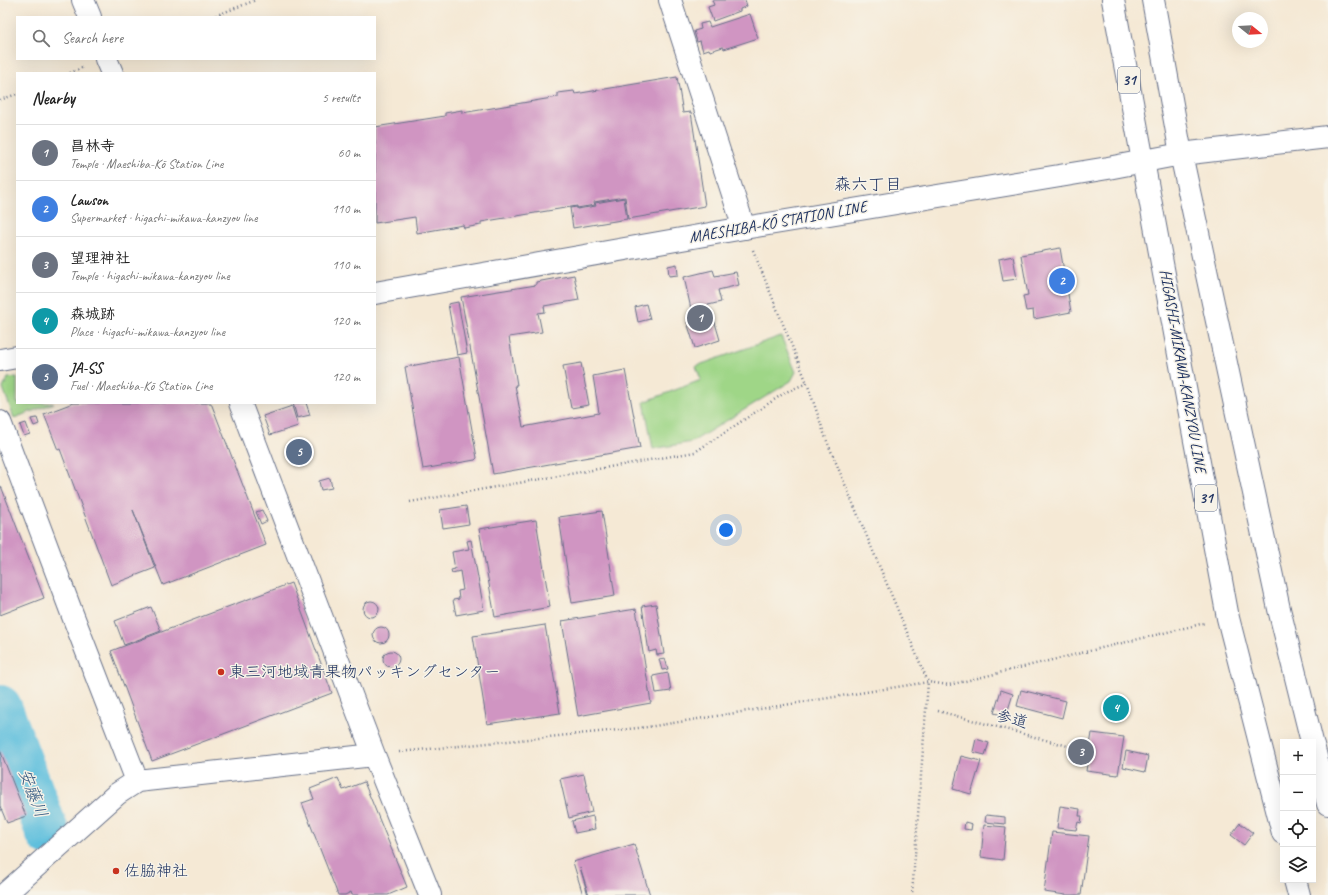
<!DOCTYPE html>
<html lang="en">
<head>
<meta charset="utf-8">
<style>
	:root { --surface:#fff; --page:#f2f2f2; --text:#222; --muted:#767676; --line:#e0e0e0; --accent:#c8321e }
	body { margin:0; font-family:Caveat,"Klee One",sans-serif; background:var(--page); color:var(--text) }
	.controls { position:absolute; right:12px; bottom:12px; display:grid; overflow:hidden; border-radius:0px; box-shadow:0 4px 16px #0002 }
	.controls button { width:36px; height:36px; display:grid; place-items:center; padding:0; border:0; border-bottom:1px solid var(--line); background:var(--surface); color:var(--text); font:20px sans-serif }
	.compass { position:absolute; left:1232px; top:12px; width:36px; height:36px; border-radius:50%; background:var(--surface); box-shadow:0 4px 16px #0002; rotate:108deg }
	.you { position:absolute; left:726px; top:530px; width:14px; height:14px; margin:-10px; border:3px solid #fff; border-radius:50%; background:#1a73e8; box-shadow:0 0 0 6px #1a73e833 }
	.badge { display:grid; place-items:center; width:26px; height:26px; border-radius:50%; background:var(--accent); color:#fff; font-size:13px; font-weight:700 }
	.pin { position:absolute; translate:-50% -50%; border:2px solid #fff; box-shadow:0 1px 4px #0006 }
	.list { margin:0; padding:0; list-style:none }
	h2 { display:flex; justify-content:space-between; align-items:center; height:52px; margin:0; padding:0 16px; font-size:17px }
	h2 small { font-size:13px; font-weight:400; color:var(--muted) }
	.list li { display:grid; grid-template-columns:26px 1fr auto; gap:12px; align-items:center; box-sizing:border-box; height:56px; padding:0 16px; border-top:1px solid var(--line) }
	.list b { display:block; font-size:15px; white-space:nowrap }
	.list p { margin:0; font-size:13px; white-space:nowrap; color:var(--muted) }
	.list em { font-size:13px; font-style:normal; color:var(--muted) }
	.icon { flex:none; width:22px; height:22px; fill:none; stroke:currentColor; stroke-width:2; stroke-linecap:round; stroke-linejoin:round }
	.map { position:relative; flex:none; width:1328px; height:895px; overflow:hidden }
	.search { position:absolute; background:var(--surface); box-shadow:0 4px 16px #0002; left:16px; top:16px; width:360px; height:44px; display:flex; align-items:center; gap:10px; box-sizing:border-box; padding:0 14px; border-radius:0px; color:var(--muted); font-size:15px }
	.panel { position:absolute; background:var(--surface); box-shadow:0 4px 16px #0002; left:16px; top:72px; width:360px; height:332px; border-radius:0px }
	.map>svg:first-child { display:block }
	.green { fill:#9fd687; stroke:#5d8272 }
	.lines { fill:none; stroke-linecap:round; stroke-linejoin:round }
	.river { stroke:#5fbfdd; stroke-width:44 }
	.building { fill:#d095c2 }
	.minor-casing { stroke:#677088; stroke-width:24 }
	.major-casing { stroke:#677088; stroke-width:24 }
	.path { stroke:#677088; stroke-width:2.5; stroke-dasharray:1 3; stroke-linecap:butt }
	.minor { stroke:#fff; stroke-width:22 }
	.major { stroke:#fff; stroke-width:22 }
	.poi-dot { fill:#c8321e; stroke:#f7f3e8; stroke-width:1.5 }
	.labels { text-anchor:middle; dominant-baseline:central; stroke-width:3; stroke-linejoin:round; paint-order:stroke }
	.shield { fill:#f7f3e8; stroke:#5d6a87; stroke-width:1 }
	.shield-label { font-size:15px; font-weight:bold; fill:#1b2f5e }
	.street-label { font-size:16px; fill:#1b2f5e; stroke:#f7f3e8 }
	.poi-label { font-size:16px; fill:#1b2f5e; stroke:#f7f3e8; text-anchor:start }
	.neighbourhood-label { font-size:17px; fill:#1b2f5e; stroke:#f7f3e8 }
	.water-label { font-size:17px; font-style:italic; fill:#2c537e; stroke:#f7f3e8 }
</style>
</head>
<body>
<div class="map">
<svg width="1328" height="895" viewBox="0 0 1328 895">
	<rect width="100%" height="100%" fill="#f7f3e8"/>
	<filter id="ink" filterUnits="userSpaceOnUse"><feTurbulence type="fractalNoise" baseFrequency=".025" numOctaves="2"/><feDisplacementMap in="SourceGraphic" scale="8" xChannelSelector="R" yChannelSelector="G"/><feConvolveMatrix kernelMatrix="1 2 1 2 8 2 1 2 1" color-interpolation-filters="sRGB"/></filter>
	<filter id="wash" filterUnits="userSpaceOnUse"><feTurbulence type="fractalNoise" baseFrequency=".012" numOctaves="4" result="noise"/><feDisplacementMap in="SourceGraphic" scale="16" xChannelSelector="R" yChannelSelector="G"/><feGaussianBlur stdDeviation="0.9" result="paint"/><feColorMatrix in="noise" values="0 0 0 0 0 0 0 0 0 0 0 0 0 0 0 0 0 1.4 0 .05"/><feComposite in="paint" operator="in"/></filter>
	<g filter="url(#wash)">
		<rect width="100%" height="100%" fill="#f5e9d5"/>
		<path class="green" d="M781,336l15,36 -5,9 -99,61 -39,7 -9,-47 57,-22 -5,-14z
			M17,377v26h37l-40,15 -11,-30 5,-10z"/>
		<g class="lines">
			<path class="river" d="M0,707l48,127"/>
		</g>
		<g id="blocks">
			<path class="building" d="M712,0h33l2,6 -7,3v2l-27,10 -5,-14 6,-2z
				M750,14l8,24 -34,11 -1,-2 -13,4 -1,-2 -6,2 -3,-10 -3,1 -3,-11 7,-2 -1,-5 8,-2 2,5z
				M677,77l6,36 8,-1 14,94 -77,13 -3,-22 -31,5 1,3 -18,3v-2l-96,16v3l-17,3 -1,-3 -46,8 -2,-16 -40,6v-96l70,-11v-3l17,-3v3l96,-16v-4l16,-2 1,3z
				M624,198l3,21 -54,9 -3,-20 7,-1v2l19,-3 -1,-3z
				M1060,248l11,64 -37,7 -1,-9 -7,1 -3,-15 5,-1 -7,-40z
				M1013,256l4,23 -14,2 -4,-22z
				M677,264l1,11 -9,1 -1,-10z
				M713,270l2,6 21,-4 3,13 -21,5 3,12 -30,7 -7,-32z
				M574,275l5,25 -35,6 1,6 -7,1 4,19 -33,5 8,48h-2l8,42 76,-14 -6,-37 32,-6 15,78 -147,26 -32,-177 75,-12v-3z
				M458,302l9,51 -10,2 -9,-51z
				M646,304l4,15 -12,3 -3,-15z
				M708,310l2,7 3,-1 7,24 -25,8 -8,-26 7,-2 -1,-6z
				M459,357l18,101 -2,2 -52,9 -18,-102z
				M581,363l8,42 -18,3 -8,-42z
				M73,403h138l55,142 -103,40 -30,-75 22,58 -44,17 -51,-136 -2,1 -14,-36z
				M293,403h13l4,12 -13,3z
				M292,406l6,20 -28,9 -7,-19z
				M37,418l2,6 -5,2 -3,-7z
				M26,423l4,11 -6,2 -4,-11z
				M330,478l2,10 -11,2 -2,-9z
				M0,486h1l43,112 -44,17z
				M466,506l3,18 -26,4 -3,-18z
				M262,510l5,11 -6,3 -5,-12z
				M602,511l13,85 -43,7 -13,-86z
				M536,520l14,87 -55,10 -16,-88z
				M471,540l13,70 -28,5 -3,-15 6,-1 -1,-8 5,-1 -3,-19 -8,2 -1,-3 4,-1 -3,-17 17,-3 -2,-8z
				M291,583l41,110 -180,68 -41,-110z
				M363 609a8 8 0 1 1 16 0a8 8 0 1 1-16 0Z
				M656,604l8,50 -7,1 -1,-5 -7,2 -7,-46z
				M151,607l10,24 -37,14 -9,-24z
				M636,609l15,94 -73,13 -16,-95z
				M545,625l15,88 -73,11 -14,-88z
				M373 635a8 8 0 1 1 16 0a8 8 0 1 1-16 0Z
				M383 659a8 8 0 1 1 16 0a8 8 0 1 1-16 0Z
				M665,658l3,11 -6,1 -3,-11z
				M668,673l3,18 -15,2 -3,-17z
				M1001,690l12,4 -7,22 -12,-3z
				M1021,690l45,11 -4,17 -45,-12z
				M1092,733l32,4 -6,38 -32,-4z
				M976,739l13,4 -4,12 -12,-3z
				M0,750l26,66 -19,7 -7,-17z
				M1126,751l22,5 -3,16 -22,-5z
				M961,756l20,5 -10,33 -18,-5z
				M584,774l8,38 -23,6 -9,-39z
				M338,778l5,12 21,-8 43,105 -19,8h-36l-1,-3 -6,3h-7l-36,-92 12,-4 -4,-10z
				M1060,806l20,3 -1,7h3l-1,7 -3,-1 -2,8 -19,-2z
				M986,815l19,2v7l-20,-2z
				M593,816l2,13 -20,4 -3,-12z
				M965,822l7,2 -1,6 -7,-1z
				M1240,823l13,10 -9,12 -13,-10z
				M984,825l22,2 -3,33 -22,-3z
				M1052,832l37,4 -8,59h-15l-22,-3z
				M634,844l16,51h-61l-9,-28 8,28h-5l-10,-33z"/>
		</g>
	</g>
	<g filter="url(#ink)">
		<use href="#blocks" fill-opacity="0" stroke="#677088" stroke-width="1"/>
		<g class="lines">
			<defs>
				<path id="minor" d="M83,0l7,17
					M670,0l74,228
					M106,59l6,14
					M1181,154l147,-17
					M240,403l134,352 56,140
					M0,422l71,189 66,170
					M4,895l113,-101 20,-13 237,-26"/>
				<path id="major" d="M1113,0l115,618 55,215
					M1153,0l28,154 98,455 33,133
					M375,293l369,-65 364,-60 73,-14
					M0,360l17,-3
					M1313,745l15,59
					M1295,880l4,15"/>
			</defs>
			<use href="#minor" class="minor-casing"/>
			<use href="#major" class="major-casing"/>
			<path class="path" d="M212,17l44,-17
				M70,73l14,-6
				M0,100l17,-6
				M753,250l54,133 19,56 102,243 -16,213
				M410,502l285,-50 91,-60 21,-9
				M938,711l141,38
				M399,752l249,-25 280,-45 21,3 256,-62"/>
			<use href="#minor" class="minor"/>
			<use href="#major" class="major"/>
		</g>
	</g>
	<g class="poi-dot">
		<circle cx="221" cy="672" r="4"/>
		<circle cx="116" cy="871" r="4"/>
	</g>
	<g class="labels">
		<g class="shield">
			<rect x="1118" y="67" width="22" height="26" rx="3"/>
			<rect x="1195" y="485" width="22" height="26" rx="3"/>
		</g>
		<g class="shield-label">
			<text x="1129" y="80">31</text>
			<text x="1206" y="498">31</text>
		</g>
		<g class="street-label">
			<text transform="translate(778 222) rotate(-10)">MAESHIBA-KŌ STATION LINE</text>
			<text transform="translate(1183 371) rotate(80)">HIGASHI-MIKAWA-KANZYOU LINE</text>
			<text transform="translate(1012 719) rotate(15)">参道</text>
		</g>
		<g class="poi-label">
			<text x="229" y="672">東三河地域青果物パッキングセンター</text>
			<text x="124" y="871">佐脇神社</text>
		</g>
		<g class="neighbourhood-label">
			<text x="868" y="184">森六丁目</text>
		</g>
		<g class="water-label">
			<text transform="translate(33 793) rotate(69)">安藤川</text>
		</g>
	</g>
</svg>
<div class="controls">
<button>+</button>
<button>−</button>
<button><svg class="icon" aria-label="locate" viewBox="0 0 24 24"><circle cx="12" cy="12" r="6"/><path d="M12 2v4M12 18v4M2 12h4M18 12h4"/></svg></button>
<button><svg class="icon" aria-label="layers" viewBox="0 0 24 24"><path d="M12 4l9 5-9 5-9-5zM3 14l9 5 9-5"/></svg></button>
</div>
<svg class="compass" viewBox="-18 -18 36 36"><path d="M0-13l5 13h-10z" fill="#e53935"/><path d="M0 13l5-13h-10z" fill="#767676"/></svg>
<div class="you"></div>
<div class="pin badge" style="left:700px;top:318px;background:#6b7280">1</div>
<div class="pin badge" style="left:1062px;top:281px;background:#3f7fe0">2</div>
<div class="pin badge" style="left:1081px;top:752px;background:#6b7280">3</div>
<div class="pin badge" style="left:1116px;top:708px;background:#0f9aa8">4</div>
<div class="pin badge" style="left:299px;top:452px;background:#5c6f8a">5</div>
<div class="search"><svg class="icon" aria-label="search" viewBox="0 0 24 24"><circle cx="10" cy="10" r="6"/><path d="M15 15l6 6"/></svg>Search here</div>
<section class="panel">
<h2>Nearby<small>5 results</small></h2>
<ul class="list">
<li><span class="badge" style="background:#6b7280">1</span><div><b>昌林寺</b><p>Temple · Maeshiba-Kō Station Line</p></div><em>60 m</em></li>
<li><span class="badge" style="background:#3f7fe0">2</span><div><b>Lawson</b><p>Supermarket · higashi-mikawa-kanzyou line</p></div><em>110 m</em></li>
<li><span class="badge" style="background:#6b7280">3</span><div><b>望理神社</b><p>Temple · higashi-mikawa-kanzyou line</p></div><em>110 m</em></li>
<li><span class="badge" style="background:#0f9aa8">4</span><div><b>森城跡</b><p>Place · higashi-mikawa-kanzyou line</p></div><em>120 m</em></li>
<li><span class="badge" style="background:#5c6f8a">5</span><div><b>JA-SS</b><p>Fuel · Maeshiba-Kō Station Line</p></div><em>120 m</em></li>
</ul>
</section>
</div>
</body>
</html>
